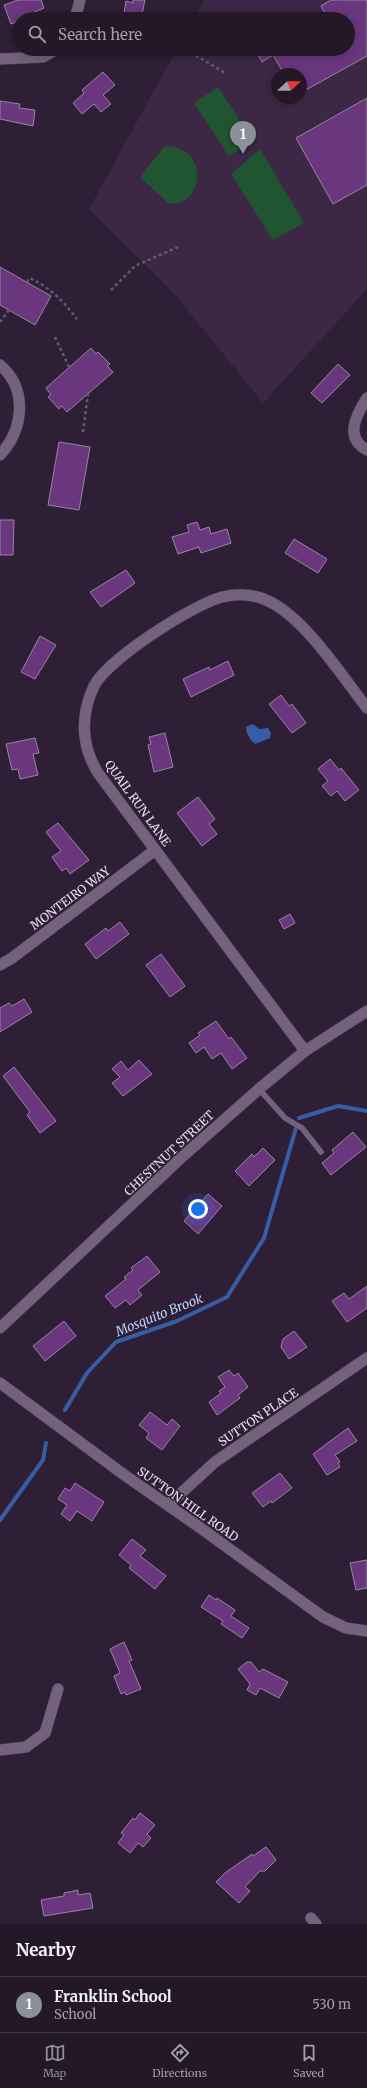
<!DOCTYPE html>
<html lang="en">
<head>
<meta charset="utf-8">
<style>
	:root { --surface:#231728; --page:#2b2030; --text:#f1f3f6; --muted:#a39fa8; --line:#403645; --accent:#8c9099 }
	body { margin:0; font-family:Merriweather,serif; background:var(--page); color:var(--text) }
	.compass { position:absolute; left:271px; top:68px; width:36px; height:36px; border-radius:50%; background:var(--surface); box-shadow:0 2px 10px #0003; rotate:68deg }
	.you { position:absolute; left:198px; top:1209px; width:14px; height:14px; margin:-10px; border:3px solid #fff; border-radius:50%; background:#1a73e8; box-shadow:0 0 0 6px #1a73e833 }
	.badge { display:grid; place-items:center; width:26px; height:26px; border-radius:50%; background:var(--accent); color:#fff; font-size:13px; font-weight:700 }
	.pin { position:absolute; translate:-50% -33px; filter:drop-shadow(0 1px 2px #0008) }
	.pin::after { content:''; position:absolute; top:21px; width:14px; height:12px; background:inherit; clip-path:polygon(0 0,100% 0,50% 100%) }
	.list { margin:0; padding:0; list-style:none }
	h2 { display:flex; justify-content:space-between; align-items:center; height:52px; margin:0; padding:0 16px; font-size:17px }
	h2 small { font-size:13px; font-weight:400; color:var(--muted) }
	.list li { display:grid; grid-template-columns:26px 1fr auto; gap:12px; align-items:center; box-sizing:border-box; height:56px; padding:0 16px; border-top:1px solid var(--line) }
	.list b { display:block; font-size:15px; white-space:nowrap }
	.list p { margin:0; font-size:13px; white-space:nowrap; color:var(--muted) }
	.list em { font-size:13px; font-style:normal; color:var(--muted) }
	.icon { flex:none; width:22px; height:22px; fill:none; stroke:currentColor; stroke-width:2; stroke-linecap:round; stroke-linejoin:round }
	.map { position:relative; flex:none; width:367px; height:1924px; overflow:hidden }
	.search { position:absolute; background:var(--surface); box-shadow:0 2px 10px #0003; left:12px; right:12px; top:12px; height:44px; display:flex; align-items:center; gap:10px; box-sizing:border-box; padding:0 14px; border-radius:22px; color:var(--muted); font-size:15px }
	.sheet { height:108px; background:var(--surface) }
	nav { display:flex; justify-content:space-around; align-items:center; box-sizing:border-box; height:56px; border-top:1px solid var(--line); background:var(--surface); font-size:11px; color:var(--muted) }
	nav a { display:grid; justify-items:center; gap:2px }
	nav .on { color:var(--accent) }
	.map>svg:first-child { display:block }
	.built { fill:#3c2844; fill-rule:evenodd }
	.green { fill:#215531 }
	.water { fill:#355ea6 }
	.lines { fill:none; stroke-linecap:round; stroke-linejoin:round }
	.stream { stroke:#355ea6; stroke-width:4 }
	.building { fill:#6a377e; stroke:#9885a1 }
	.service-casing { stroke:#4a3c4f; stroke-width:6 }
	.minor-casing { stroke:#4a3c4f; stroke-width:12 }
	.path { stroke:#68596e; stroke-width:2.5; stroke-dasharray:3 3; stroke-linecap:butt }
	.service { stroke:#74617c; stroke-width:5.5 }
	.minor { stroke:#74617c; stroke-width:11 }
	.labels { text-anchor:middle; dominant-baseline:central; stroke-width:3; stroke-linejoin:round; paint-order:stroke }
	.street-label { font-size:12px; fill:#eadfef; stroke:#2f1f36 }
	.water-label { font-size:13px; font-style:italic; fill:#bad2fa; stroke:#2f1f36 }
</style>
</head>
<body>
<div class="map">
<svg width="367" height="1924" viewBox="0 0 367 1924">
	<rect width="100%" height="100%" fill="#2f1f36"/>
	<path class="built" d="M204,0h163v289l-104,114 -90,-111 -84,-83 88,-160h171v-30h-154zM277,74h24v24h-24z"/>
	<path class="green" d="M218,87l35,54 -24,15 -35,-53z
		M165,146c47,1 38,63 3,57l-28,-26z
		M260,149l44,74 -31,17 -42,-66z"/>
	<path class="water" d="M253,724l6,5 9,-1 3,5 -1,5 -15,6c-5,-4 -9,-11 -9,-17z"/>
	<g class="lines">
		<path class="stream" d="M299,1118l39,-12 29,5
			M65,1410l22,-37 29,-31 61,-21 50,-24 37,-59 32,-110
			M0,1520l43,-60 3,-17"/>
	</g>
	<path class="building" d="M18,0h23l3,8 -14,6 1,3 -12,2v2l-8,3 -7,-19z
		M133,0h12l-4,19h-18l3,-18 7,2z
		M331,0h36v56l-63,35 -3,-6v-11h-17l-11,-19 -11,7 -7,-13h93v-30h-20l-7,-13z
		M103,72l12,13 -12,10 8,9 -10,8 -7,-8 -12,10 -9,-11 11,-10 -2,-3z
		M367,98v87l-34,19 -37,-66z
		M0,101l20,3 -1,4 16,2 -2,16 -33,-7z
		M0,267l51,29 -16,29 -35,-20z
		M91,348l5,6 2,-2 12,12 -3,2 6,6 -46,40 -5,-6 -3,3 -11,-12 3,-2 -5,-7z
		M338,364l12,11 -28,28 -11,-10z
		M59,442l31,5 -11,63 -31,-5z
		M0,520h14l-1,35h-13z
		M197,522l3,8 9,-3 2,7 16,-5 4,14 -30,10 -2,-6 -21,7 -6,-17 17,-5 -2,-7z
		M294,539l33,20 -9,14 -33,-20z
		M126,570l9,13 -34,24 -11,-15z
		M40,636l16,9 -21,34 -14,-7z
		M228,661l6,14 -43,22 -8,-18 26,-12 1,3z
		M281,695l8,11 3,-2 14,19 -14,10 -23,-29z
		M165,733l8,34 -19,5 -6,-27 3,-1 -2,-7z
		M35,738l4,15 -6,1 5,21 -18,4 -2,-10 -6,1 -6,-26z
		M330,759l9,11 2,-2 18,22 -14,11 -8,-10 -6,5 -9,-10 6,-5 -10,-12z
		M198,797l17,22 -6,5 8,10 -15,12 -25,-33z
		M58,823l31,37 -19,14 -4,-6 -4,3 -10,-14 9,-6 -15,-19z
		M290,914l5,9 -11,6 -5,-9z
		M120,922l9,12 -33,25 -11,-15 21,-16 2,3z
		M161,954l24,32 -15,11 -24,-32z
		M24,999l8,13 -32,20v-24l9,-5 3,3z
		M216,1021l13,18 2,-2 16,21 -15,11 -11,-16 -9,6 -8,-12 -8,6 -7,-10 11,-8 -2,-2z
		M139,1060l13,14 -29,22 -11,-13 8,-6 -8,-8 9,-8 7,9z
		M14,1067l42,54 -16,12 -13,-18 3,-3 -27,-36z
		M353,1132l13,15 -35,28 -9,-12 12,-10 -2,-3z
		M263,1148l12,12 -26,26 -14,-15 17,-17 2,3z
		M208,1194l14,12 -24,28 -14,-13z
		M147,1256l13,16 -22,18 4,5 -12,10 -4,-5 -11,8 -10,-12 21,-17 -2,-2 9,-7 -2,-2z
		M367,1286v22l-20,14 -15,-21 12,-8 5,6z
		M64,1321l12,15 -31,25 -12,-15z
		M294,1331l13,16 -18,12 -8,-12 2,-8z
		M229,1370l5,6 4,-3 10,14 -10,8 2,3 -23,17 -8,-13 12,-9 -2,-2 6,-4 -7,-10z
		M150,1412l17,13 5,-6 8,7 -18,24 -16,-12 3,-5 -10,-8z
		M348,1428l9,13 -22,14 5,7 -2,1 2,4 -13,8 -14,-21z
		M280,1473l12,15 -20,15 -1,-2 -8,6 -11,-14z
		M75,1483l29,19 -12,19 -15,-10 -7,10 -9,-7 6,-9 -9,-6 7,-11 5,3z
		M132,1539l14,11 -6,6 26,20 -11,13 -26,-21 2,-3 -12,-10z
		M367,1560v28l-11,2 -6,-27z
		M209,1595l7,5 1,-2 18,12 -4,6 18,12 -7,10 -21,-14 2,-3 -22,-14z
		M124,1642l8,18 -3,1 12,28 -15,6 -1,-3 -4,2 -7,-18 6,-3 -10,-24z
		M247,1662h4l8,10 4,-3 25,13 -9,16 -19,-10 -4,7 -9,-5 3,-6 -12,-15z
		M140,1813l15,12 -8,9 4,4 -8,9 -5,-4 -8,10 -12,-10 6,-8 -3,-2 12,-15 2,2z
		M266,1847l10,13 -11,11h-5l-15,16 5,4 -11,12 -23,-21 9,-9 27,-19 1,2z
		M78,1890v5l12,-2 3,15 -49,8 -3,-16 23,-4v-3z"/>
	<g class="lines">
		<defs>
			<path id="service" d="M259,1089l26,29 17,10 19,24"/>
			<path id="minor" d="M75,19l5,-19
				M0,59l43,-2 14,-8
				M0,365c28,24 24,64 0,90
				M367,398c-11,17 -23,40 0,52
				M0,965l12,-7 143,-108
				M305,1051l-207,-278c-17,-28 -18,-57 -4,-87 14,-27 98,-81 128,-89 13,-3 27,-3 39,1 40,13 80,77 106,110
				M0,1328l182,-171 77,-68 46,-38 62,-40
				M0,1383l123,91 79,55 121,88 23,11 21,3
				M168,1505l47,-43 152,-104
				M0,1750l26,-3 19,-14 13,-44
				M311,1918l5,6"/>
		</defs>
		<use href="#service" class="service-casing"/>
		<use href="#minor" class="minor-casing"/>
		<path class="path" d="M179,49l18,7 28,17
			M27,282l2,-4c20,8 35,24 48,41
			M111,290l24,-24 43,-19
			M0,322l9,-12
			M55,337l14,30
			M83,432l5,-38"/>
		<use href="#service" class="service"/>
		<use href="#minor" class="minor"/>
	</g>
	<g class="labels">
		<g class="street-label">
			<text transform="translate(138 803) rotate(54)">QUAIL RUN LANE</text>
			<text transform="translate(70 898) rotate(-37)">MONTEIRO WAY</text>
			<text transform="translate(169 1153) rotate(-43)">CHESTNUT STREET</text>
			<text transform="translate(258 1417) rotate(-34)">SUTTON PLACE</text>
			<text transform="translate(188 1504) rotate(35)">SUTTON HILL ROAD</text>
		</g>
		<g class="water-label">
			<text transform="translate(159 1315) rotate(-22)">Mosquito Brook</text>
		</g>
	</g>
</svg>
<svg class="compass" viewBox="-18 -18 36 36"><path d="M0-13l5 13h-10z" fill="#e53935"/><path d="M0 13l5-13h-10z" fill="#a39fa8"/></svg>
<div class="you"></div>
<div class="pin badge" style="left:243px;top:154px">1</div>
<div class="search"><svg class="icon" aria-label="search" viewBox="0 0 24 24"><circle cx="10" cy="10" r="6"/><path d="M15 15l6 6"/></svg>Search here</div>
</div>
<section class="sheet">
<h2>Nearby<small></small></h2>
<ul class="list">
<li><span class="badge">1</span><div><b>Franklin School</b><p>School</p></div><em>530 m</em></li>
</ul>
</section>
<nav>
<a class="on"><svg class="icon" aria-label="map" viewBox="0 0 24 24"><path d="M3 6l6-2 6 2 6-2v14l-6 2-6-2-6 2zM9 4v14M15 6v14"/></svg>Map</a>
<a><svg class="icon" aria-label="directions" viewBox="0 0 24 24"><path d="M12 3l9 9-9 9-9-9zM9 14v-3h6M13 9l2 2-2 2"/></svg>Directions</a>
<a><svg class="icon" aria-label="saved" viewBox="0 0 24 24"><path d="M7 4h10v16l-5-4-5 4z"/></svg>Saved</a>
</nav>
</body>
</html>
